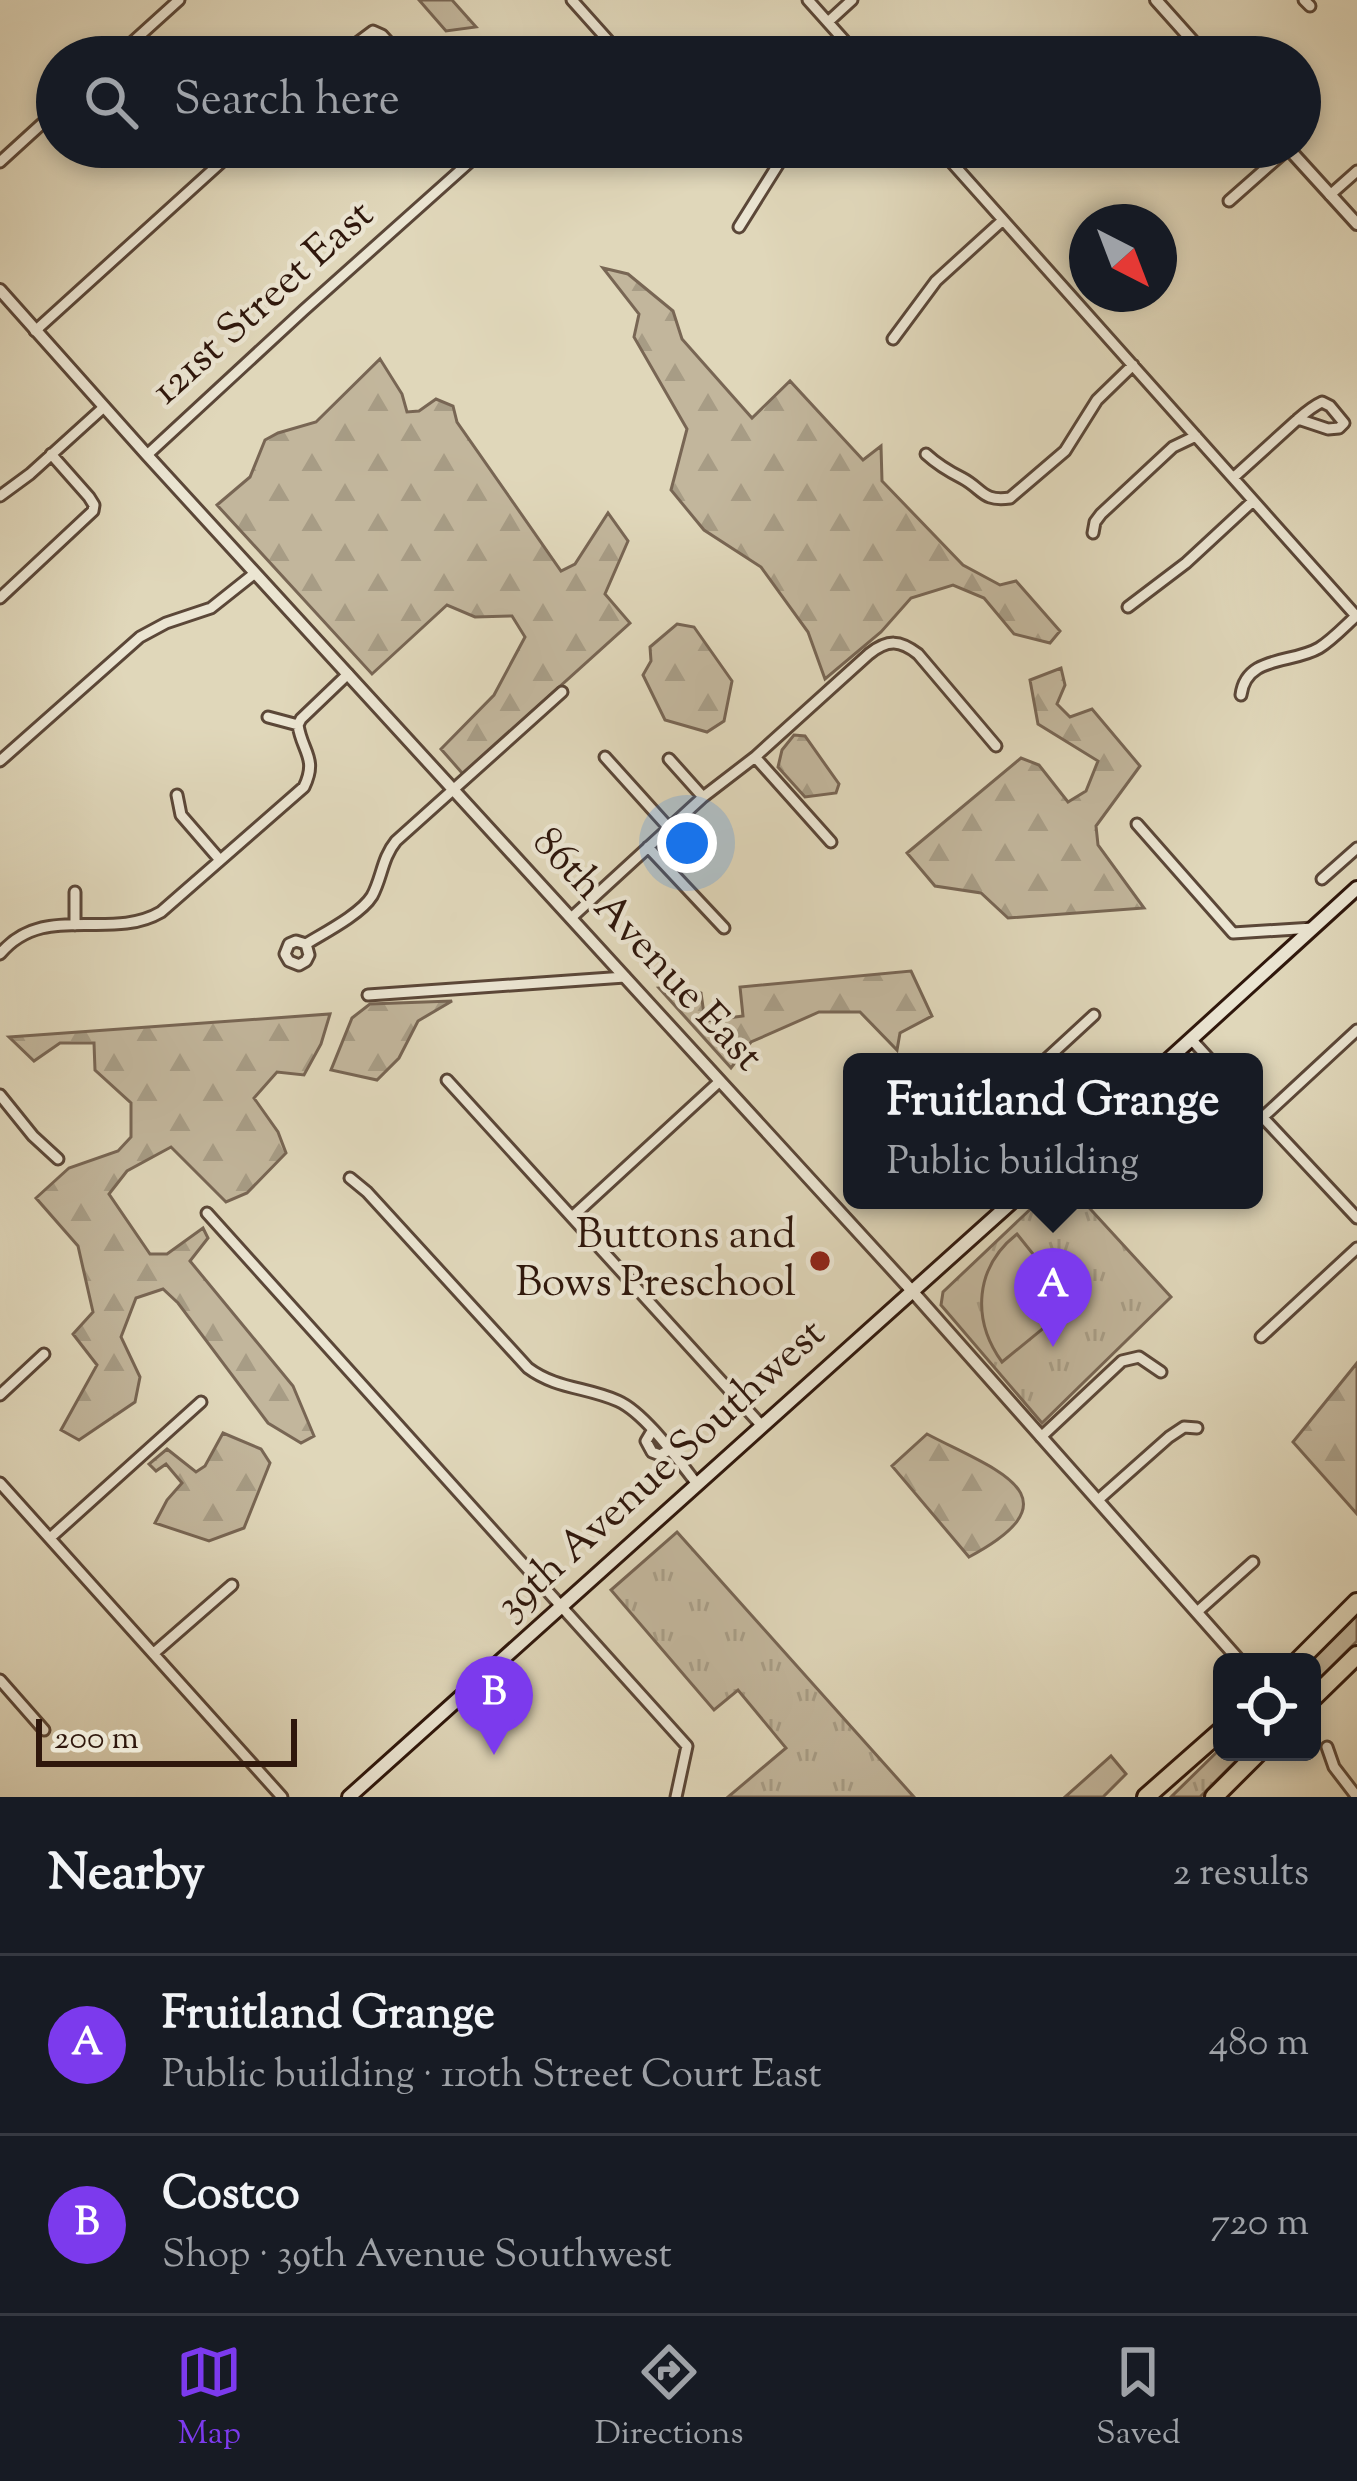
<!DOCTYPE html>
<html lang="en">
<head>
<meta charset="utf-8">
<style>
	:root { --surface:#171b24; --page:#242831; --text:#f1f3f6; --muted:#9ea1a6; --line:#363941; --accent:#7c3aed }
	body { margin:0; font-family:"Sorts Mill Goudy",serif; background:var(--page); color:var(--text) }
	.controls { position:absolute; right:36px; bottom:36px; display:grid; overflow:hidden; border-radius:18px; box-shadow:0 6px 18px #0003 }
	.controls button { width:108px; height:108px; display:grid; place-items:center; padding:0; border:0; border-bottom:3px solid var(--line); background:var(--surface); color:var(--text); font:60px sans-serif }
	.compass { position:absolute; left:1069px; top:204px; width:108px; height:108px; border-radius:50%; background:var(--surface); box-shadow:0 6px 18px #0003; rotate:138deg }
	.scale { position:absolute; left:36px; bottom:30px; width:261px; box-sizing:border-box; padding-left:12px; border:6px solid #2f170c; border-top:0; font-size:33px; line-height:42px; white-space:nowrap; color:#2f170c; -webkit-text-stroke:9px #ebe5d2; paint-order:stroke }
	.you { position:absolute; left:687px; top:843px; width:42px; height:42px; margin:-30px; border:9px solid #fff; border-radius:50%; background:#1a73e8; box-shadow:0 0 0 18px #1a73e833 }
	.badge { display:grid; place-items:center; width:78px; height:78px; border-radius:50%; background:var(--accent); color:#fff; font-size:39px; font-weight:700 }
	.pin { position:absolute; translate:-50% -99px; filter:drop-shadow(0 3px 6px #0008) }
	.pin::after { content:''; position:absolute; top:63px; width:42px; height:36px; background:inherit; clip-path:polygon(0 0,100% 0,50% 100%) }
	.popup { position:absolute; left:843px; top:1053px; width:420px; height:156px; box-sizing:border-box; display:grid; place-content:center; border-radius:18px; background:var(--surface); filter:drop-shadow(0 3px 9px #0005); font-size:39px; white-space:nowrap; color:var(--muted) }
	.popup b { font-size:45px; color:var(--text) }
	.popup::after { content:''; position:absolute; left:50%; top:100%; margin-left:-24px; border:24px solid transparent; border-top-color:var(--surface) }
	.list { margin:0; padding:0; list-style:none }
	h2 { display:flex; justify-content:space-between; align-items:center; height:156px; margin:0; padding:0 48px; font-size:51px }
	h2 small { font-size:39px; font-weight:400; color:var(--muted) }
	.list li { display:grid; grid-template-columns:78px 1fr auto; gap:36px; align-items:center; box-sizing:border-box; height:180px; padding:0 48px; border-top:3px solid var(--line) }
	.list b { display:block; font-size:45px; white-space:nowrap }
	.list p { margin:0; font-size:39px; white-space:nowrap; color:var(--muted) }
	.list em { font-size:39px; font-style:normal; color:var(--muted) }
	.icon { flex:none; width:66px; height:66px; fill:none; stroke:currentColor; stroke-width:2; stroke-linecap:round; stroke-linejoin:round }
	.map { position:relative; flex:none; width:1357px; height:1797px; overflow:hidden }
	.search { position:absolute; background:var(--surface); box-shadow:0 6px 18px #0003; left:36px; right:36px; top:36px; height:132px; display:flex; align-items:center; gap:30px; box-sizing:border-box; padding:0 42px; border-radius:66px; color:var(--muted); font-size:45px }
	.sheet { height:516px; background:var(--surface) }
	nav { display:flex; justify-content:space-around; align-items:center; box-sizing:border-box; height:168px; border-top:3px solid var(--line); background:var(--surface); font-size:33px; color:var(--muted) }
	nav a { display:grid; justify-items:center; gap:6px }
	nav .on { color:var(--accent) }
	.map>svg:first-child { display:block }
	.grass { fill:url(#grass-tufts); stroke:#786654; stroke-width:3 }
	.forest { fill:url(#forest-firs); stroke:#786654; stroke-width:3 }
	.garden { fill:#c2b69c; stroke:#786654; stroke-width:3 }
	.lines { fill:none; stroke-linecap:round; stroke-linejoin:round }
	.minor-casing { stroke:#5b4738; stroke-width:15 }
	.tertiary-casing { stroke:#5b4738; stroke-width:16 }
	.secondary-casing { stroke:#2f170c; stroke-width:18 }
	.motorway-casing { stroke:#2f170c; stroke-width:22 }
	.minor { stroke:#ebe5d2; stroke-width:9 }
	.tertiary { stroke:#ebe5d2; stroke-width:10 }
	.secondary { stroke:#ebe5d2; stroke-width:12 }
	.motorway { stroke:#e0d7ba; stroke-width:16 }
	.poi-dot { fill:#8f2418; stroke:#ebe5d2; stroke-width:4.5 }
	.labels { text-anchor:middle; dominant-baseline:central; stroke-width:9; stroke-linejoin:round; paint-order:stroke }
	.street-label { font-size:42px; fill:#2f170c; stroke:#ebe5d2 }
	.poi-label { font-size:42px; fill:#2f170c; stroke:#ebe5d2; text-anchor:end }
</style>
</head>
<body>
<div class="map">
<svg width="1357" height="1797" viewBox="0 0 1357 1797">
	<defs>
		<pattern id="grass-tufts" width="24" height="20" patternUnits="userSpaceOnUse" patternTransform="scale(3)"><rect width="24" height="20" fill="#c2b69c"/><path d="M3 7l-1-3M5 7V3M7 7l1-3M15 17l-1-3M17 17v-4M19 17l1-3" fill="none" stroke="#a79c85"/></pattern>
		<pattern id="forest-firs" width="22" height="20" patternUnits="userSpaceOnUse" patternTransform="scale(3)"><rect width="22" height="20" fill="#c2b69c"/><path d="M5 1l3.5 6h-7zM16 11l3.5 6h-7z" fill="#a79c85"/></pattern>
	</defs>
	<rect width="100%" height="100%" fill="#e0d7ba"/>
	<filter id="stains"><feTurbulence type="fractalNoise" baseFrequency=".00167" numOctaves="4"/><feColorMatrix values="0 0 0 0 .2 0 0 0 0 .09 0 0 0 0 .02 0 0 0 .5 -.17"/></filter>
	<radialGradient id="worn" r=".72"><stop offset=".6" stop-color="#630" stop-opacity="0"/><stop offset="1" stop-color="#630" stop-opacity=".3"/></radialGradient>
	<path class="grass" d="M1040,1200h42l89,97 -129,126 -101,-118 2,-13z
		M677,1532l237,265h-186l58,-49 -48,-58 -24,20 -103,-120z
		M1357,1615v26l-45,45v-24h-3z
		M1222,1747v5h23l-45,45h-29z
		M1111,1756l15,18 -23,23h-38z"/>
	<path class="forest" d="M419,0h33l24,27 -30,4z
		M603,268l25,6 45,37 9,28 70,79 38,-37 73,79 18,-14 1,35 81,84 37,20 16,-4 44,50 -10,12 -36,-9 -30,-36 -31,-13 -42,13 -30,34 -56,47 -17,-47 -47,-65 -57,-37 -33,-40 16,-61 -53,-92 5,-23z
		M380,359l22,35 5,18 12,-1 17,-12 17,7 4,16 104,149 14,-7 33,-51 20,28 -23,53 25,29 -167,151 -22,-25 53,-54 31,-58 -13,-21 -37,1 -28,-12 -75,69 -155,-169 33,-28 15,-37 13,-7 38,-11z
		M677,624l17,3 38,54 -8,40 -17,11 -42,-12 -22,-45 8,-14 -1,-14z
		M1061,668l4,17 -8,19 13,13 22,-8 48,57 -44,60 2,19 46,63 -136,10 -27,-25 -46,-7 -28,-33 114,-95 18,7 29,37 18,-11 12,-30 -60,-37 -8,-44z
		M794,735l11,1 34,48 -3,9 -31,4 -27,-30 4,-17z
		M911,971l21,45 -32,17 -3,17 -37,-38h-41l-68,30 -20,26 -72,-80 28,-2 14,7 4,28 38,-5 -3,-29z
		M452,1001l-34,20 -19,37 -22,22 -46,-10 21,-52 18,-14z
		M330,1014l-9,30 -17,31 -27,-3 -23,26 24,34 8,21 -39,40 -21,9 -55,-55 -44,24 -18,23 41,60h17l36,-26 5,10 -18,23 103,125 21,50 -13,7 -33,-20 -90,-120 -15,-14 -27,9 -15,39 19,40 -5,25 -56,38 -18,-10 36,-65 -24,-31 20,-22 -15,-66 -42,-48 33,-30 49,-17 13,-14v-34l-36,-33 -1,-27h-34l-26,18 -25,-24z
		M1357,1363v151l-64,-72z
		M223,1433l38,16 9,14 -26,65 -35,13 -54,-18 12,-23 15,-17 -16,-19 -10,7 -7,-7 18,-15 29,23 9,-6z
		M927,1434c66,35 156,62 42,123l-77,-91z"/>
	<path class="garden" d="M1017,1234l56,70 -71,58c-31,-43 -27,-95 15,-128z"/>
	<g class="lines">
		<defs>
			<path id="minor" d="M572,0l51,57
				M808,0l51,57
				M1304,0l6,6
				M828,22l24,-22
				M116,57l63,-57
				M338,57l35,-26 9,4 20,22
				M938,147l419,470
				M0,162l57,-52
				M1330,195l27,-24
				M1229,201l59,-52
				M739,227l50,-80
				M35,331l203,-184
				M893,339l43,-58 67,-61
				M926,454c12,11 22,17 36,24 21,11 20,24 48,20l55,-47 32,-51 36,-35
				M147,455l157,-145 169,-151 4,-12
				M1233,478l65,-59c8,-7 15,-13 24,-17l8,4 14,17 -5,5 -11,1 -30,-10
				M0,496l30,-22 74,-67
				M1093,533l2,-11 6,-8 72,-67 23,-11
				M0,598l93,-87 1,-6 -5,-8 -38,-43
				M1128,607l58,-44 67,-62
				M1241,695c5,-40 51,-31 78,-47 13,-8 25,-21 37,-32
				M268,717l30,8
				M298,725l3,-6 47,-45
				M605,757l64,71
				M755,757l76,85
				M669,759l34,38
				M0,761l140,-124 26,-14 45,-15 44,-35
				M177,795l4,20 39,45
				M1137,824l96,109 80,-5
				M648,847l76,81
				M1322,879l35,-31
				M571,918l132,-121 52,-40 114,-103c19,-15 31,-14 49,0l78,92
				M75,925v-33
				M306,944l3,11 -3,6 -7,4 -10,-4 -4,-7 4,-10 7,-3 10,3c18,-11 55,-30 66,-48 10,-18 10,-38 24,-55l166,-149
				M0,954c44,-53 110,-12 161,-42l143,-125c14,-29 -2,-35 -6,-62
				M368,995l257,-18
				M1191,1039l21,23
				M1043,1062l51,-47
				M447,1080l315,346
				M0,1095l33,41 25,23
				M1254,1108l103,110
				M1263,1117l94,-87
				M350,1178l17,14 161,176c28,21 59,19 90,33 27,12 60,59 79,83
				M207,1213l480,533 -11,51
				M572,1217l148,-136
				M1261,1337l96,-89
				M0,1395l44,-41
				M652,1431l-6,10 6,11 8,3 9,-5
				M1041,1437l81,-76 17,-4 22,15
				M0,1483l282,314
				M1098,1500l71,-63 15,-10 13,1
				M50,1538l151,-136
				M1197,1612l56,-50
				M154,1653l78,-68
				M0,1680l44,50
				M1327,1747l7,20 23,30"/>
			<path id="tertiary" d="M1156,0l51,57
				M1287,147l70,77
				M0,290l147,165 766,837 326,368"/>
			<path id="secondary" d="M1166,1062l191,-174
				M349,1797l665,-597"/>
			<path id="motorway" d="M1297,1662l60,-60
				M1312,1699l45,-44
				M1146,1797l76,-67
				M1214,1797l45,-45"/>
		</defs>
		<use href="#minor" class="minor-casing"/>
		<use href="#tertiary" class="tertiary-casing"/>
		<use href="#secondary" class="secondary-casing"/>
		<use href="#motorway" class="motorway-casing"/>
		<use href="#minor" class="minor"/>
		<use href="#tertiary" class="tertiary"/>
		<use href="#secondary" class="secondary"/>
		<use href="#motorway" class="motorway"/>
	</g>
	<circle class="poi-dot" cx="820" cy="1261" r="12"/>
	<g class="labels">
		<g class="street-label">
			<text transform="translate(264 304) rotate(-42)">121st Street East</text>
			<text transform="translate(646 951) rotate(47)">86th Avenue East</text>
			<text transform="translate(662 1471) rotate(-42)">39th Avenue Southwest</text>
		</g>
		<g class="poi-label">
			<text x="796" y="1237">Buttons and<tspan x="796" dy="48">Bows Preschool</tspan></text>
		</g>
	</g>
	<rect width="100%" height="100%" filter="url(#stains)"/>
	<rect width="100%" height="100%" fill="url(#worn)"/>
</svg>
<div class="controls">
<button><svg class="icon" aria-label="locate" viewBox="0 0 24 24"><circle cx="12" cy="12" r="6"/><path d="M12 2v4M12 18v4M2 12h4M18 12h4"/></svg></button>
</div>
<svg class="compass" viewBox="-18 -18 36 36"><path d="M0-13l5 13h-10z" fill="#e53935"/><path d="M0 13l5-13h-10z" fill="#9ea1a6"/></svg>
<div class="scale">200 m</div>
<div class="you"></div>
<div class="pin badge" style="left:1053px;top:1347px">A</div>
<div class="popup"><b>Fruitland Grange</b>Public building</div>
<div class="pin badge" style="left:494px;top:1755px">B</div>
<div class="search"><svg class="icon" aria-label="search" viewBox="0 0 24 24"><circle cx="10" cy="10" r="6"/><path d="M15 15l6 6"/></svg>Search here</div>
</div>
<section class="sheet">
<h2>Nearby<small>2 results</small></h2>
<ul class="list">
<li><span class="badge">A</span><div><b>Fruitland Grange</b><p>Public building · 110th Street Court East</p></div><em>480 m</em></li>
<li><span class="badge">B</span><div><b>Costco</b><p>Shop · 39th Avenue Southwest</p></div><em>720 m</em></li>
</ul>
</section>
<nav>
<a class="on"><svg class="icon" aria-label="map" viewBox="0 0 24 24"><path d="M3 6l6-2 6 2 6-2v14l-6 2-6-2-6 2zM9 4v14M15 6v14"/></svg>Map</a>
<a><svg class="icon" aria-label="directions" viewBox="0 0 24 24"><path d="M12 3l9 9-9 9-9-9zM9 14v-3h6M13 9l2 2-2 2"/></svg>Directions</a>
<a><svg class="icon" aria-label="saved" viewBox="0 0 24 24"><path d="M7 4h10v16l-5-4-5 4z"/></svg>Saved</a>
</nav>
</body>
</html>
